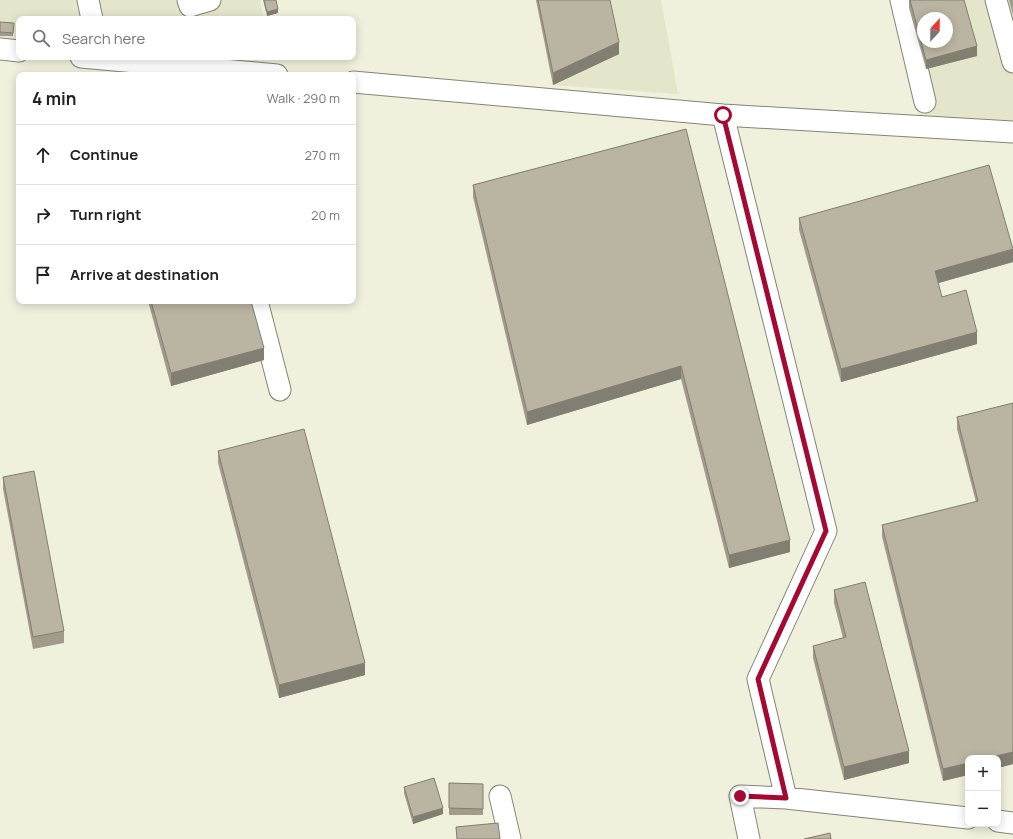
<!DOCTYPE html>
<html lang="en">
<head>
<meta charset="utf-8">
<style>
	:root { --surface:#fff; --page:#f6f6f6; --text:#222; --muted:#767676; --line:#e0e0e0 }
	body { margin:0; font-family:Manrope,sans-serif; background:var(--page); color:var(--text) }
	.controls { position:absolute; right:12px; bottom:12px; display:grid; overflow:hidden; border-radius:8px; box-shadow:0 2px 10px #0003 }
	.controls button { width:36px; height:36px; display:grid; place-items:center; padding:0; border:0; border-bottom:1px solid var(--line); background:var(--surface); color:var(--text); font:20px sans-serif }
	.compass { position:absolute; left:917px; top:12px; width:36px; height:36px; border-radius:50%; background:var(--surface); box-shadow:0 2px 10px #0003; rotate:22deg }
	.stop { position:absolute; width:12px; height:12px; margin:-9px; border:3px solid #a50932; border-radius:50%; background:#fff }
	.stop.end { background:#a50932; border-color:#fff; box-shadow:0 1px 4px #0008 }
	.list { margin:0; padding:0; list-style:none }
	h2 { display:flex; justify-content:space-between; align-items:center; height:52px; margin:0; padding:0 16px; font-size:17px }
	h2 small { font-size:13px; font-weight:400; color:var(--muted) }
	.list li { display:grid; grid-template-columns:26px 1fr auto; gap:12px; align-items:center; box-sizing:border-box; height:60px; padding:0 16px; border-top:1px solid var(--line) }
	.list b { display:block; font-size:15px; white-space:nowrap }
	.list em { font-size:13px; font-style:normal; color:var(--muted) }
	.icon { flex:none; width:22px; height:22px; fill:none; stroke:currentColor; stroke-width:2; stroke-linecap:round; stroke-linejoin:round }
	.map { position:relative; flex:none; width:1013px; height:839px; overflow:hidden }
	.search { position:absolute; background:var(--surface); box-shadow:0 2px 10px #0003; left:16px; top:16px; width:340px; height:44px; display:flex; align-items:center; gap:10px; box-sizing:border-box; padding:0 14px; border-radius:8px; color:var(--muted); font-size:15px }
	.panel { position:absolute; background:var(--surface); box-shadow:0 2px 10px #0003; left:16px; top:72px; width:340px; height:232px; border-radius:8px }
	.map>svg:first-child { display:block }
	.built { fill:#e3e6cb; fill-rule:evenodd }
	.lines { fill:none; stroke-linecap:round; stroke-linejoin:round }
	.minor-casing { stroke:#838574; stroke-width:23 }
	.minor { stroke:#fff; stroke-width:21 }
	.wall { fill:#a09b8b }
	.shaded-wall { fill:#827e71 }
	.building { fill:#bab4a2; stroke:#827e71; fill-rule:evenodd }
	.route { stroke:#a50932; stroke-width:5 }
</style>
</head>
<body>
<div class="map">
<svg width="1013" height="839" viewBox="0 0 1013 839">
	<rect width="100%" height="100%" fill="#eff1dd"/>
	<path class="built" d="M0,0h260l4,19h-245v20l-19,-2z
		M536,0h125l17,94 -125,-9z
		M891,0h122v120l-94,-3zM923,18h24v24h-24z"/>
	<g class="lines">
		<defs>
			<path id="minor" d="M88,0l4,19
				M188,0l2,6 20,-6
				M901,0l24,102
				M996,0l17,62
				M0,49l19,2
				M81,57l196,18
				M353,82l370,33 290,17
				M723,115l103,416 -68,148 28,119
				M257,301l23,89
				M500,796l10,43
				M998,821l15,2
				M749,839l-9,-43 46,2 182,20"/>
		</defs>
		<use href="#minor" class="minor-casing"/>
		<use href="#minor" class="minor"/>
	</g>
	<path class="wall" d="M263,0h13l2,13 -11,3z
		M536,0h74l9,54 -66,31z
		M909,0h1l67,56 -51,13 -17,-61z
		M1009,0h4v15z
		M0,22l14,1 -1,13h-13z
		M686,129l104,423 -61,16 -48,-189 -154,46 -54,-228v-12z
		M799,218l214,44 -75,21 4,14 35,47 -136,38 -42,-152z
		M148,301h103l13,59 -93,26z
		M1013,403v361l-15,4 -30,-10v17l-25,6 -61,-244v-12l94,-23 -19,-73v-12z
		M218,451l147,224 -86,23 -61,-235z
		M3,477l61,154v12l-31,6 -30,-160z
		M834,590l75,173 -65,17 -31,-122v-12l30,-8 -9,-35z
		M449,783l34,1v31h-34z
		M404,787l39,27 -30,10 -9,-31z"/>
	<path class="shaded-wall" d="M278,9v4l-11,3v-4z
		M619,42v12l-66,31v-12z
		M977,46v10l-51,13v-9z
		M1013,249v13l-78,22v-13z
		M977,332v12l-136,38v-13z
		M264,348v12l-93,26v-13z
		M681,366v13l-154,46v-13z
		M790,540v12l-61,16v-13z
		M365,663v12l-86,23v-13z
		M909,751v12l-65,17v-13z
		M1013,752v12l-15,4v-10h-11z
		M968,763v12l-25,6v-12z
		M443,808v6l-30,10v-7z"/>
	<path class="building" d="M264,0h12l2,9 -11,3z
		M538,0h72l9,42 -66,31z
		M910,0h54l13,46 -51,14zM923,18h24v24h-24z
		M0,22l14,1 -1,10 -13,-1z
		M686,129l104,411 -61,15 -48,-189 -154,46 -54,-227z
		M989,165l24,84 -78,22 7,26 24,-7 11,42 -136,37 -42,-151z
		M151,301h100l13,47 -93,25z
		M1013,403v349l-26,6h-19v5l-25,6 -61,-244 96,-24 -21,-84z
		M304,429l61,234 -86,22 -61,-234z
		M34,471l30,160 -31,6 -30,-160z
		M865,582l44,169 -65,16 -31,-121 33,-9 -12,-47z
		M434,778l9,30 -30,9 -9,-30z
		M449,783l34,1v25l-34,-1z
		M498,823l2,16h-43l-1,-12z
		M830,833l1,6h-27z"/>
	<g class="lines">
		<path class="route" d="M723,115l103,416 -68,148 28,119 -46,-2"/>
	</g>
</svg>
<div class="controls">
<button>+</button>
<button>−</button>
</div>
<svg class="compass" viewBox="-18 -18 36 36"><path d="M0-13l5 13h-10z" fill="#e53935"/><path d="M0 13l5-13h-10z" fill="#767676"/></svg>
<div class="stop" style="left:723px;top:115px"></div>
<div class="stop end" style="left:740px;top:796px"></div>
<div class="search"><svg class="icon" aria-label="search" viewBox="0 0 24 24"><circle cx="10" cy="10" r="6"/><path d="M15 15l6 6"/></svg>Search here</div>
<section class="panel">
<h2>4 min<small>Walk · 290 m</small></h2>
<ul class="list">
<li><svg class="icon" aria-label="ahead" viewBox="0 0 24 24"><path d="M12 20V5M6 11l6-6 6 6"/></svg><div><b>Continue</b></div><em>270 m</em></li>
<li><svg class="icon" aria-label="right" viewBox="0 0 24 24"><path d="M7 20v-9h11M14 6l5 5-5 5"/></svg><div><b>Turn right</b></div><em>20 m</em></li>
<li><svg class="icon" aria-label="arrive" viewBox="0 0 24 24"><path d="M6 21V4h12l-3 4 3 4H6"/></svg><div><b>Arrive at destination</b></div></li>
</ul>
</section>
</div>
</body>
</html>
